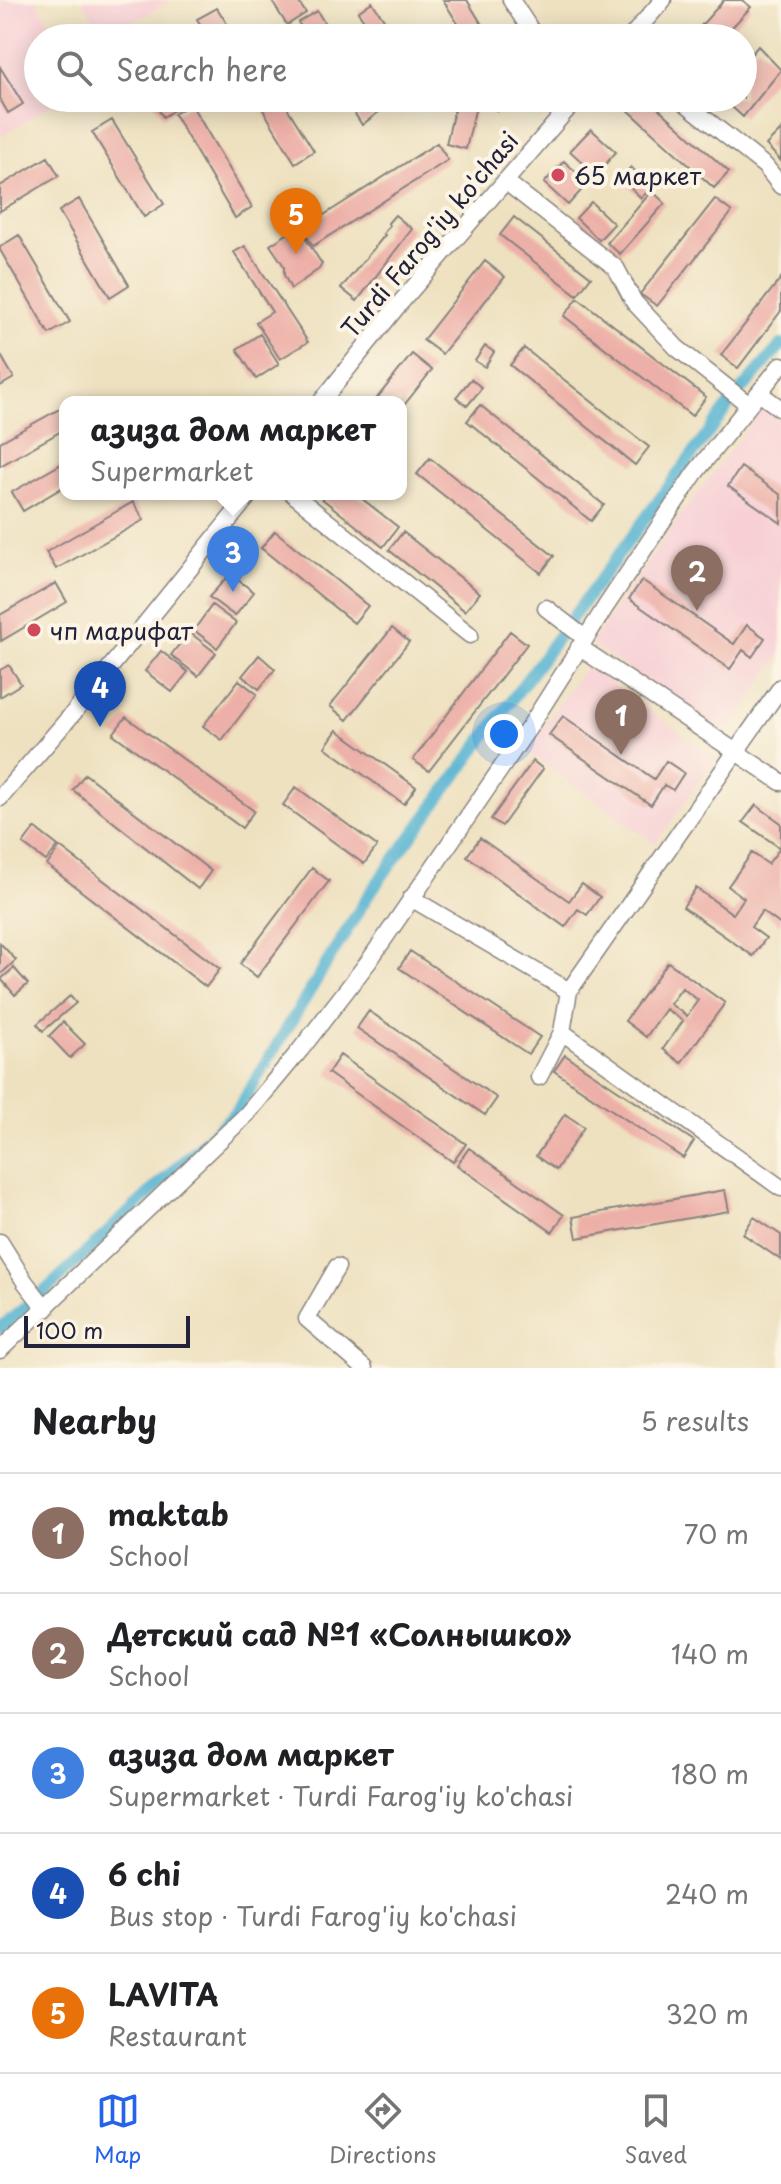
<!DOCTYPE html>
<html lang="en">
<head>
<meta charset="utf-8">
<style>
	:root { --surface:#fff; --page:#f2f2f2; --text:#202124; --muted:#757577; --line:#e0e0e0; --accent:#2563eb }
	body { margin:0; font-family:"Playpen Sans",sans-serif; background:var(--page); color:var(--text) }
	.scale { position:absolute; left:24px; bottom:20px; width:166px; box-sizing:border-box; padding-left:8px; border:4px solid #22223b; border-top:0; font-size:22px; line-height:28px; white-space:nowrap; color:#22223b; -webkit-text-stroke:6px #fcf5e5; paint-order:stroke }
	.you { position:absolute; left:504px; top:734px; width:28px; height:28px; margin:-20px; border:6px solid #fff; border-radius:50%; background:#1a73e8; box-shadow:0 0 0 12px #1a73e833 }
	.badge { display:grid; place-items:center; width:52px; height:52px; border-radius:50%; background:var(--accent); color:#fff; font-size:26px; font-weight:700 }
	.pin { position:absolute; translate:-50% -66px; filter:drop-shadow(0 2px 4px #0008) }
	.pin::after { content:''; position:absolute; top:42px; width:28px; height:24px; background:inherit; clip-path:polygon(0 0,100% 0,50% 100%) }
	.popup { position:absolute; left:59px; top:396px; width:348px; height:104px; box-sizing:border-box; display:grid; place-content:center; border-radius:16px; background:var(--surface); filter:drop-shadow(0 2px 6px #0005); font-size:26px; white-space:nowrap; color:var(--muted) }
	.popup b { font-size:30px; color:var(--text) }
	.popup::after { content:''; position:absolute; left:50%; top:100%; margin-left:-16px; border:16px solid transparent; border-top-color:var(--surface) }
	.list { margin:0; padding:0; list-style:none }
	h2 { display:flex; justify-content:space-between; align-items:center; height:104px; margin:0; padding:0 32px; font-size:34px }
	h2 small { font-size:26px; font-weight:400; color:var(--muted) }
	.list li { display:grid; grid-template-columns:52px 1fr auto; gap:24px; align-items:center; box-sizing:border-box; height:120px; padding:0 32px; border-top:2px solid var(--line) }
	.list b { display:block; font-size:30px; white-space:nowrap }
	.list p { margin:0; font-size:26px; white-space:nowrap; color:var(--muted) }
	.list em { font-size:26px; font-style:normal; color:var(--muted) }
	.icon { flex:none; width:44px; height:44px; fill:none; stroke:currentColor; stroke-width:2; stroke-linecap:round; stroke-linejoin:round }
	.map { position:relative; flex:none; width:781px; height:1368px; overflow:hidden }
	.search { position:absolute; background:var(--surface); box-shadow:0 4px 20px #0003; left:24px; right:24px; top:24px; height:88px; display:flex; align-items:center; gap:20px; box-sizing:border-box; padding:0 28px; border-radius:44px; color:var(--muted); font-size:30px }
	.sheet { height:704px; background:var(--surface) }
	nav { display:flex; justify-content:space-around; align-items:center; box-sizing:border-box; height:112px; border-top:2px solid var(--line); background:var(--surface); font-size:22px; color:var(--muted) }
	nav a { display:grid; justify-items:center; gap:4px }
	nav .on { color:var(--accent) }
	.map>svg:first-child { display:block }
	.built { fill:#f7cfd5 }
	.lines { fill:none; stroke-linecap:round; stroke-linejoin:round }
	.canal { stroke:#53b2d1; stroke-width:12 }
	.building { fill:#edb0a8; fill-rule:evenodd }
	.minor-casing { stroke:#88827e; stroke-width:19 }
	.minor { stroke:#fff; stroke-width:16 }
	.poi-dot { fill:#d1495b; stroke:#fcf5e5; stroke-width:3 }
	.labels { text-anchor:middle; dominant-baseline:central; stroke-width:8; stroke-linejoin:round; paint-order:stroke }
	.poi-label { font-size:24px; fill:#22223b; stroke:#fcf5e5; text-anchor:start }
	.street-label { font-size:24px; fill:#22223b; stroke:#fcf5e5 }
</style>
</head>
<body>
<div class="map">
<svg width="781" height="1368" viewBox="0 0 781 1368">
	<rect width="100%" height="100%" fill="#fcf5e5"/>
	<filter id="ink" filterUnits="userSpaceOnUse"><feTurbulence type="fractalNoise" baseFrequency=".0125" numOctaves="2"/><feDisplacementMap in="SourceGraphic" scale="16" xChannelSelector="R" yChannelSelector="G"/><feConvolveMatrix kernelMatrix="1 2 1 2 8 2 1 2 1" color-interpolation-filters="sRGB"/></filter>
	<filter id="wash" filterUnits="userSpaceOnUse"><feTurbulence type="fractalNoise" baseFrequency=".006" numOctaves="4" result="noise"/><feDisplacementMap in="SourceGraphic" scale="32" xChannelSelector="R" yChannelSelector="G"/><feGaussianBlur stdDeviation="1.8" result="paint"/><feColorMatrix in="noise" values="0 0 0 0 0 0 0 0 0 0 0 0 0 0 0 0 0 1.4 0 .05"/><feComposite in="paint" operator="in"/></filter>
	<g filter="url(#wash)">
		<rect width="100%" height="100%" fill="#eee1c0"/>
		<path class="built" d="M0,0h36l23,38h-21v60h25l-63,39z
			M81,0h89l-60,38h-4z
			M763,408l18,12v234l-54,80 -137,-90 95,-135z
			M587,665l129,94 -61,85 -129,-93z"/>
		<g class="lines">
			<path class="canal" d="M43,1293l193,-181 133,-218 362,-492 50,-57
				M0,1328l27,-22"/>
		</g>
		<g id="blocks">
			<path class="building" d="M271,0h26l9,13 -19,12z
				M443,0h24l20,33 -9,5h-11z
				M724,0h18l9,7 -29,31h-32z
				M372,2l25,36h-20l-19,-26z
				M217,8l19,30h-27l-12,-19z
				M317,11l17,27h-26l-10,-16z
				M758,46l23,24 -38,47 -21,-19h21v-34z
				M0,67l23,37 -15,9 -8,-14z
				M151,98h24l5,8 -17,11z
				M256,98h25l33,53 -19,12z
				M345,98h26l9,13 -18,14z
				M457,98h21l-12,51 -20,-5z
				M486,98h18l-6,13 -15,-7z
				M635,98h12l82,74 -15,16 -88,-80z
				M191,104l61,103 -17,11 -61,-104z
				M112,120l52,84 -20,13 -52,-85z
				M591,129l25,23 -20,23 -26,-24z
				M781,130v31l-15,-16z
				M437,143l11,17 -135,86 -11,-17z
				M48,157l11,19 -59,35v-25z
				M564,161l24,22 -20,22 -24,-22z
				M631,167l21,21 -11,10 -21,-20z
				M652,191l13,12 -45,51 -13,-11z
				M79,199l50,86 -19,12 -51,-86z
				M715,199l17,13 -75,94 -17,-12z
				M591,202l23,22 -15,16 -23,-22z
				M395,215l17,14 -55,72 -16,-13 44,-53 -2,-1 6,-8 -1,-3z
				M514,217l77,60 -14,18 -77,-60z
				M298,227l24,37 -3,5 -28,20 -7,-14v-9l-14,-21z
				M19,235l51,87 -21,12 -49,-84v-3z
				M245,246l63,96 -28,17 -24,-37 16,-10 -38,-60z
				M485,261l20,16 -63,77 -19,-14z
				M781,278v33l-43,57 -17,-13z
				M578,298l128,99 -14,19 -128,-100z
				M260,334l19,30 -23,15 -19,-30z
				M485,346l9,6 -9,15 -10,-6z
				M524,348l125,99 -14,18 -125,-100z
				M0,354l14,24 -14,8z
				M412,354l20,16 -31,39v-7h-27z
				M471,379l11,9 -15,18 -11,-9z
				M480,405l124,100 -13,16 -124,-100z
				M65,406v23l-65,37v-24z
				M430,458l124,98 -13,17 -124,-99z
				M65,462v24l-42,25 -11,-19z
				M741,467l40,28v28l-53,-37z
				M316,494h40l42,33 -15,20z
				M133,502l11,18 -88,49 -10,-17z
				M275,531l93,75 -14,17 -93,-75z
				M403,532l77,61 -15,18 -76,-61z
				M230,574l24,18 -19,24 -26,-19z
				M642,580l92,64 13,-19 18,13 -13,19 -9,-7 -13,19 -101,-70z
				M56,583l11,19 -66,39 -1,-26z
				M212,605l24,18 -19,25 -23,-18z
				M392,628l17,14 -62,78 -17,-14z
				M510,631l17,13 -98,127 -16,-11z
				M189,632l27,21 -18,23 -27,-21z
				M161,651l27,21 -16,20 -27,-21z
				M259,655l16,14 -16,20 -17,-13z
				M9,665l12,19 -21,13v-27z
				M239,680l18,14 -35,46 -19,-14z
				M563,716l91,63 12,-18 18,12 -11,17 -9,-5 -13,20 -102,-70z
				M126,717l128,94 -12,17 -129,-94z
				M337,730l79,57 -12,17 -79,-57z
				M533,761l10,8 -41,57 -11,-7z
				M85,774l126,97 -13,18 -125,-99z
				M296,787l81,59 -13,18 -81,-59z
				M756,805l25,18v102l-19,-14 -11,16 15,11 -13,18 -70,-49 13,-19 37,26 11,-16 -16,-12 24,-33 16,11 12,-16 -37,-26z
				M35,828l23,18 -12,15 -23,-17z
				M480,838l89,63 13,-17 18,13 -13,18 -9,-6 -13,18 -98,-71z
				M60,847l160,122 -14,18 -159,-122z
				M312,868l17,13 -72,96 -17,-13z
				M0,943l16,17 -16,15z
				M410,951l130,86 -12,17 -129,-86z
				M668,962l57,41 -44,60 -18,-14 20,-28 -17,-12 -20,28 -21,-16zM682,988l16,12 -11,16 -17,-12z
				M14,968l14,16 -13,11 -14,-16z
				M70,996l6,7 -33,28 -6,-7z
				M369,1011l128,87 -12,17 -128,-87z
				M63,1022l22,22 -15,14 -21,-22z
				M340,1055l126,89 -13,18 -125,-89z
				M565,1055l129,86 -11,17 -129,-87z
				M565,1114l19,13 -28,43 -20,-14z
				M469,1148l95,67 -12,17 -95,-67z
				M725,1190l4,21 -152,27 -4,-21z
				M754,1217l27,18v25l-38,-26z"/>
		</g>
	</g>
	<g filter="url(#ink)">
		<use href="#blocks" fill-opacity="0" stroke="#88827e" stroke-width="2"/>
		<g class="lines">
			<defs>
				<path id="minor" d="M511,0l25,38
					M630,38l33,-38
					M679,98l86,68 16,20
					M505,181l111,87 18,34 43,46 72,57
					M759,393l22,16
					M321,402l74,-93 182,-211
					M293,494l177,141
					M546,608l39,30
					M579,647l202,135
					M0,798l75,-87 175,-217
					M411,898l158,93
					M562,1032l219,156
					M539,1077l23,-45 7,-41 212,-304
					M0,1242l25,40 21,27
					M337,1267l-30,52 57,49
					M0,1350l246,-235 55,-66 68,-88 161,-235 76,-120 89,-133 86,-108"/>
			</defs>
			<use href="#minor" class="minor-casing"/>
			<use href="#minor" class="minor"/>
		</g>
	</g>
	<g class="poi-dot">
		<circle cx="558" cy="175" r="8"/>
		<circle cx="34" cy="630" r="8"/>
	</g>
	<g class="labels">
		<g class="poi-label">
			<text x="574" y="175">65 маркет</text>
			<text x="50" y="630">чп марифат</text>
		</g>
		<g class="street-label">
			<text transform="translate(429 234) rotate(-50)">Turdi Farog'iy ko'chasi</text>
		</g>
	</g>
</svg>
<div class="scale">100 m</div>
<div class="you"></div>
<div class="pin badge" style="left:621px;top:755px;background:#8d6e63">1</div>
<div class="pin badge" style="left:697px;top:611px;background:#8d6e63">2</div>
<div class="pin badge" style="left:233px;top:592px;background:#3f7fe0">3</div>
<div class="popup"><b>азиза дом маркет</b>Supermarket</div>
<div class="pin badge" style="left:100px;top:727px;background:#1a4fb4">4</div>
<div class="pin badge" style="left:296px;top:254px;background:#e8710a">5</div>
<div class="search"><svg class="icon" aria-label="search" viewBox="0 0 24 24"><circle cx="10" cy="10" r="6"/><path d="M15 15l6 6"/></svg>Search here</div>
</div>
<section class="sheet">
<h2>Nearby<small>5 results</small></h2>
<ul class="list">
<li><span class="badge" style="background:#8d6e63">1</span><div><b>maktab</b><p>School</p></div><em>70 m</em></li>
<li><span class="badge" style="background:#8d6e63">2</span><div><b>Детский сад №1 «Солнышко»</b><p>School</p></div><em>140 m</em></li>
<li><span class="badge" style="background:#3f7fe0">3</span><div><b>азиза дом маркет</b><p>Supermarket · Turdi Farog'iy ko'chasi</p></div><em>180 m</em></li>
<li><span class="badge" style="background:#1a4fb4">4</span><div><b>6 chi</b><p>Bus stop · Turdi Farog'iy ko'chasi</p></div><em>240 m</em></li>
<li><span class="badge" style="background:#e8710a">5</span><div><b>LAVITA</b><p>Restaurant</p></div><em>320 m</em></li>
</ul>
</section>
<nav>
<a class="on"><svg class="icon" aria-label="map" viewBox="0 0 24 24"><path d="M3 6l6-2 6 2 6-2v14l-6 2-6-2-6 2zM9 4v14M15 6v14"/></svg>Map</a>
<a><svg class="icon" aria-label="directions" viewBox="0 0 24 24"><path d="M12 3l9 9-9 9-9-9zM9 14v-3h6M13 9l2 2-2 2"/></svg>Directions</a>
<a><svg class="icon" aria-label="saved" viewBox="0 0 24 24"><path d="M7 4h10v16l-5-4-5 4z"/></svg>Saved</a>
</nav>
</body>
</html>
